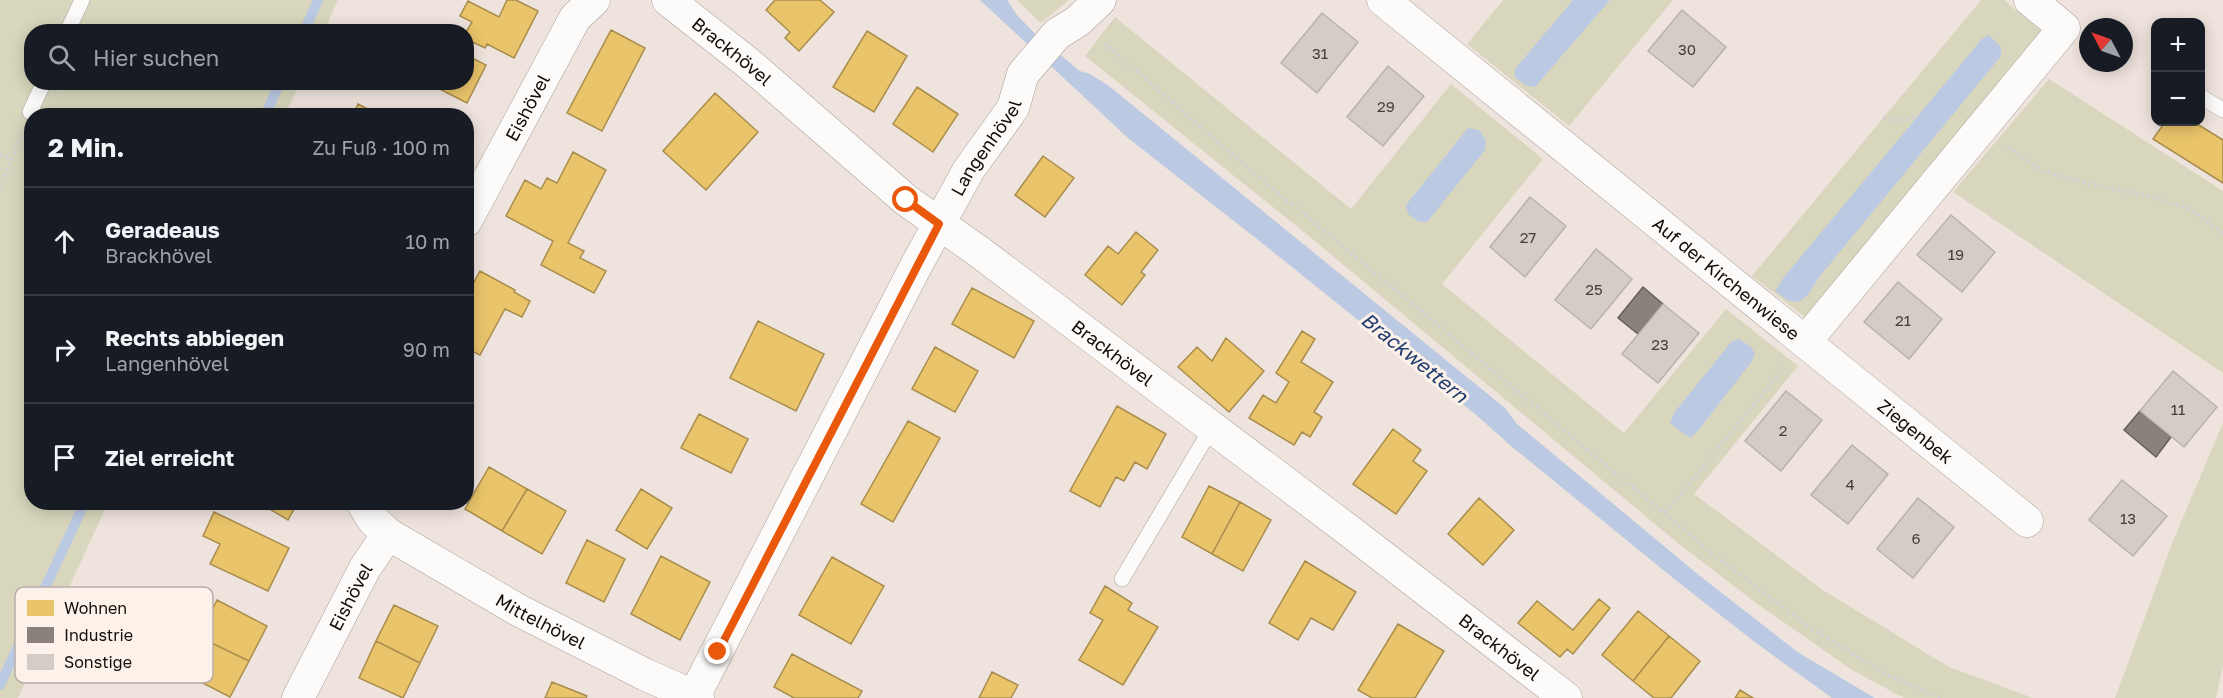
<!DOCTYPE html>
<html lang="de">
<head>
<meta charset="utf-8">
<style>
	:root { --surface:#171b24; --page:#20242c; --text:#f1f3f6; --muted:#9ea1a6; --line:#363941 }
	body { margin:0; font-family:"Golos Text",sans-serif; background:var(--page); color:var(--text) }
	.controls { position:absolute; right:18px; top:18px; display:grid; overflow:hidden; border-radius:12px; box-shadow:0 3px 15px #0003 }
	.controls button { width:54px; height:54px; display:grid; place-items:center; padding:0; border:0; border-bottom:2px solid var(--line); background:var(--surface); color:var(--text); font:30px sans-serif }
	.compass { position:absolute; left:2079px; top:18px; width:54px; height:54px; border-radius:50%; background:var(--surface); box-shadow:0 3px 15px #0003; rotate:311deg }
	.stop { position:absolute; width:18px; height:18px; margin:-14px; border:4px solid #ea580c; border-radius:50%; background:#fff }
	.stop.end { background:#ea580c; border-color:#fff; box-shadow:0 2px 6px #0008 }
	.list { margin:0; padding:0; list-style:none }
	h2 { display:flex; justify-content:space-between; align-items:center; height:78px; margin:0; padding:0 24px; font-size:26px }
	h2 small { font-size:20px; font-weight:400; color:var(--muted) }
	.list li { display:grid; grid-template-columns:39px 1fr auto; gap:18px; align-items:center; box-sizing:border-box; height:108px; padding:0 24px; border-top:2px solid var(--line) }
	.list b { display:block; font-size:22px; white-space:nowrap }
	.list p { margin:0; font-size:20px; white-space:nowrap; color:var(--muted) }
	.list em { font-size:20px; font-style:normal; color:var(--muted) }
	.icon { flex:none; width:33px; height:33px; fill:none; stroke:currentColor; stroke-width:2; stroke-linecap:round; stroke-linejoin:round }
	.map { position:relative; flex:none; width:2223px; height:698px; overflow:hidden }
	.search { position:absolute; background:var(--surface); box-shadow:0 3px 15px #0003; left:24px; top:24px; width:450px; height:66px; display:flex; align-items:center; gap:15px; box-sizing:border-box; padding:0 21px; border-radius:24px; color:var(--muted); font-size:22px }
	.panel { position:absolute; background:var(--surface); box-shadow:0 3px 15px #0003; left:24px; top:108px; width:450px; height:402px; border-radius:24px }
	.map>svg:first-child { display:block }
	.green { fill:#d8d7bd }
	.water { fill:#bcc9e3 }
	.homes { fill:#e9c46a; stroke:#a98d4d; stroke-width:1.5 }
	.industry { fill:#8a817c; stroke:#665e59; stroke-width:1.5 }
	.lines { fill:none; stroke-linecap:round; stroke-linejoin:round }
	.stream { stroke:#bcc9e3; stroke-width:10 }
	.building { fill:#d4cdc7; stroke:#b9b1ac; stroke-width:1.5 }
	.service-casing { stroke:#a8a09b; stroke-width:16 }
	.minor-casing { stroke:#a8a09b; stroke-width:33 }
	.path { stroke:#d4d0cf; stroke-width:4; stroke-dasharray:3 3; stroke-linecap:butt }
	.service { stroke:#fdfbfa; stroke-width:15 }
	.minor { stroke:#fdfbfa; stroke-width:32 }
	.route { stroke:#ea580c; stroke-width:8 }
	.labels { text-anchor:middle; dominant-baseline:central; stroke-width:6; stroke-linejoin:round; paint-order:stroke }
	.number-label { font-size:15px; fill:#443e39 }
	.street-label { font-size:18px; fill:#130d08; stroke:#fdf2ea }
	.water-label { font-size:20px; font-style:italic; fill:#223d70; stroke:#fdf2ea }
	.key { fill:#fdf2ea; stroke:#b7ada6; stroke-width:1.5 }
	.key-label { font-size:16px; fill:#130d08 }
</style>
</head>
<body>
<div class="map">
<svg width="2223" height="698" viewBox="0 0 2223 698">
	<rect width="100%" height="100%" fill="#efe4dd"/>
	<path class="green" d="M0,0h338l-14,31 -292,1v50l268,1 -15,32 -253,1v386l76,1 -90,195h-18z
		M1017,0h52l-28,23z
		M1503,0h170l-104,126 -102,-82z
		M1981,0h23l37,31 -235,287 -54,-42z
		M1115,17l236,192 100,-125 92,75 -101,125 182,149 102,-124 72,57 -104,128 129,96 126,77 84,31h-129l-52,-28 -96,-67 -77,-59 -369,-307 -225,-181z
		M2049,79l174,112v182l-270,-181z
		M2223,423v243l-7,32h-101l58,-157z"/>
	<path class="water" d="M980,0h27l10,15 20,21 43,35 10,3 19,12 396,322 12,16 183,152 99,77 76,45h-43l-76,-55 -83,-65 -162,-132 -36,-32 -213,-171 -134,-105z
		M1573,0h37l-75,87 -10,-2 -10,-8v-8z
		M1989,35l12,12v9l-181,220 -13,20 -8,6 -12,-2 -12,-9 9,-14 178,-214 20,-24z
		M1468,128l11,2 7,10 -1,10 -58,72h-8l-11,-8 -2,-9z
		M1739,339l12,8 4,7 -3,7 -54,70 -8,7 -20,-15 4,-10 58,-72z"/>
	<path class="homes" d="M507,0h9l22,11 -24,47 -27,-14 -2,4 -19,-9v-7l6,-10 -12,-6 8,-15 31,16z
		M775,0h45l14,12 -35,39 -14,-13 5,-6 -24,-22z
		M611,30l34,18 -43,83 -35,-18z
		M867,31l40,25 -33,56 -41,-25z
		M466,55l20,10 -19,38 -41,-21h40z
		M917,87l41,27 -25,38 -40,-28z
		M715,93l43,39 -52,58 -43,-39z
		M358,104l23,12h-28z
		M2165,122h29l29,18v43l-70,-44z
		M573,152l33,18 -38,73 16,8 -4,7 26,13 -12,22 -53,-28 12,-24 -47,-25 19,-36 16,9 6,-11 10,5z
		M1043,156l31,22 -29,39 -30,-22z
		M1136,232l22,18 -17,22 4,3 -23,30 -37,-30 23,-29 10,8z
		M480,271l35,19 -1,2 16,9 -8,16 -17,-8 -25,46 -14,-7v-51z
		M972,288l62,33 -20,37 -62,-34z
		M758,321l66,33 -28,57 -66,-33z
		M1302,331l13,8 -14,23 32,20 -19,30 8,5 -12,20 -8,-5 -8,13 -45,-27 14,-23 13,8 13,-21 -13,-9z
		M1226,338l38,33 -35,41 -51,-45 19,-20 15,14z
		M935,347l43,24 -23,41 -43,-23z
		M1117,406l49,28 -19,35 -12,-7 -11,19 -8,-4 -16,30 -30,-16z
		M699,414l49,25 -17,34 -50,-25z
		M908,421l32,17 -47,84 -32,-18z
		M1393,429l28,21 -8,11 14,10 -31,43 -43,-30z
		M489,467l38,22 -25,42 -37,-22z
		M1209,486l31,16 -28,52 -30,-17z
		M527,489l39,22 -24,43 -40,-23z
		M641,489l31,19 -25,41 -31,-19z
		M1479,498l35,32 -31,35 -35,-31z
		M258,502h40l-10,18z
		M1240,502l31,18 -28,51 -31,-17z
		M214,512l75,36 -21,43 -58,-27 10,-20 -17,-8z
		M587,540l38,19 -21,43 -38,-19z
		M661,556l49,26 -30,58 -49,-26z
		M832,557l52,29 -33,58 -52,-29z
		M1305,561l51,31 -23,38 -22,-12 -13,22 -29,-17z
		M1105,586l27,17 -4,7 30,17 -35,58 -44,-25 24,-40 -13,-7z
		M1599,599l11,9 -37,46 -6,-5 -7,8 -42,-34 19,-22 36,29z
		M217,600l50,26 -18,35 -50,-24z
		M394,605l44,21 -18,37 -44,-22z
		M1638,611l31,25 -36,45 -31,-26z
		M1398,624l46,27 -29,47h-43l-14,-8z
		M1669,636l31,25 -29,37h-17l-21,-17z
		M199,637l50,24 -19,36 -49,-25z
		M376,641l44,22 -17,35 -44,-20z
		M792,654l70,37 -4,7h-64l-20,-11z
		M992,672l26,13 -7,13h-32z
		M552,682l35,14 -1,2h-41z
		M1740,690l13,8h-18z"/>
	<path class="industry" d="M1643,287l20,17 -25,30 -20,-16z
		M2140,411l31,26 -15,20 -32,-27z"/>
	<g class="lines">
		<path class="stream" d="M304,32l14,-32
			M265,116l15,-34
			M0,685l85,-183"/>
	</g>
	<path class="building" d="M1682,10l44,37 -33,40 -45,-36z
		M1322,13l36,29 -41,51 -36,-30z
		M1388,66l36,30 -41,50 -36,-29z
		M1530,197l36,29 -41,51 -35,-30z
		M1951,215l44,37 -33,40 -45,-37z
		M1596,249l36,30 -41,50 -36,-29z
		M1898,282l44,37 -33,40 -45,-37z
		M1663,304l36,29 -41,50 -36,-29z
		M2173,371l44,36 -33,40 -44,-36z
		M1786,391l36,29 -41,51 -36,-30z
		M1852,445l36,29 -40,50 -37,-29z
		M2122,480l45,36 -34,40 -44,-36z
		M1918,498l36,29 -41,51 -36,-29z"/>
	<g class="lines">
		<defs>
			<path id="service" d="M67,32l15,-32
				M2200,96l23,14
				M30,112l14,-30
				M1122,579l89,-150"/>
			<g id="minor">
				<path id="s1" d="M668,0l80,63 158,137 72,51 378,285 210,162"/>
				<path id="s2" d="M1383,0l422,342 259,-314 -34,-28"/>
				<path id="s3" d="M466,221l109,-203 19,-18"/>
				<path id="s4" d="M1805,342l222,179"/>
				<path id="s5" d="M388,534l130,76 128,65 52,23"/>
				<path id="s6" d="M298,698l67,-130 23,-34 -15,-14 -11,-18"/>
				<path id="s7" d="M693,698l224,-434 51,-93 45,-63 10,-34 34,-40 21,-13 22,-21"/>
			</g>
		</defs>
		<use href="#service" class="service-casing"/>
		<use href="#minor" class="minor-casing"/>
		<path class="path" d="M1104,43l124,108 485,403 99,75 76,46 53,23
			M1883,118l20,3 15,-5
			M2007,147l36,24 49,14 53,10 45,14 33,24
			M0,154l12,6
			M0,188l22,-55
			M1665,513l119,-146"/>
		<use href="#service" class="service"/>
		<use href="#minor" class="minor"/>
	</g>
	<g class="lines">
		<path class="route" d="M718,652l221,-428 -33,-24"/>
	</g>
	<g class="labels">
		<g class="number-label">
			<text x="1687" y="49">30</text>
			<text x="1320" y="53">31</text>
			<text x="1386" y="106">29</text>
			<text x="1528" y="237">27</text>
			<text x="1956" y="254">19</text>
			<text x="1594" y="289">25</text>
			<text x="1903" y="320">21</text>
			<text x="1660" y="344">23</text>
			<text x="2178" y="409">11</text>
			<text x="1783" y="430">2</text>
			<text x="1850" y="484">4</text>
			<text x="2128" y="518">13</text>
			<text x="1916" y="538">6</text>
		</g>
		<g class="street-label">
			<text stroke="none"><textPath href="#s1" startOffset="82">Brackhövel</textPath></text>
			<text stroke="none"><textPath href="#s3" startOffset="129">Eishövel</textPath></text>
			<text stroke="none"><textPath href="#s7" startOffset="624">Langenhövel</textPath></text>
			<text stroke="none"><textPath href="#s2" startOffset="442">Auf der Kirchenwiese</textPath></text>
			<text stroke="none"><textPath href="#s1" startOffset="568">Brackhövel</textPath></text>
			<text stroke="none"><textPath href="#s4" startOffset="142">Ziegenbek</textPath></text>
			<text stroke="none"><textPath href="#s6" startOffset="114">Eishövel</textPath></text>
			<text stroke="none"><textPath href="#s5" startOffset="176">Mittelhövel</textPath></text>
			<text stroke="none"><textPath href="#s1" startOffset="1054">Brackhövel</textPath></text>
		</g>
		<g class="water-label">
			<text transform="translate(1415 357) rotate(39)">Brackwettern</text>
		</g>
	</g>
	<rect x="15" y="587" width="198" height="96" rx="9" class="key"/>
	<rect x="27" y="600" width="27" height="16" fill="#e9c46a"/>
	<rect x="27" y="627" width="27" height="16" fill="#8a817c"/>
	<rect x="27" y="654" width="27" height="16" fill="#d4cdc7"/>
	<g class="key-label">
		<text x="64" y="614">Wohnen</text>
		<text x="64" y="641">Industrie</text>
		<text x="64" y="668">Sonstige</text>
	</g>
</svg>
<div class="controls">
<button>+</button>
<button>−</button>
</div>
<svg class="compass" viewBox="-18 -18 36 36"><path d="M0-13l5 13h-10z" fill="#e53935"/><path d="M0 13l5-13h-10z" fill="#9ea1a6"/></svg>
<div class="stop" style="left:906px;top:200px"></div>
<div class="stop end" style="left:718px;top:652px"></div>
<div class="search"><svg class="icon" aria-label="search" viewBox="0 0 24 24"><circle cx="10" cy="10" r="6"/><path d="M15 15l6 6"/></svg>Hier suchen</div>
<section class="panel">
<h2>2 Min.<small>Zu Fuß · 100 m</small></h2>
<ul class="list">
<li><svg class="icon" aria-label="ahead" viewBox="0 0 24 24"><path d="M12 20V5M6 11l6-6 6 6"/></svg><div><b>Geradeaus</b><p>Brackhövel</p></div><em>10 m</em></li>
<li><svg class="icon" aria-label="right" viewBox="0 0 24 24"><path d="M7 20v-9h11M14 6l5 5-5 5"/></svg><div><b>Rechts abbiegen</b><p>Langenhövel</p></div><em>90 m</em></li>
<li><svg class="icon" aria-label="arrive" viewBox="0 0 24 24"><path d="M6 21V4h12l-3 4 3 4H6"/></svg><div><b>Ziel erreicht</b></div></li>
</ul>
</section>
</div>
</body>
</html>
